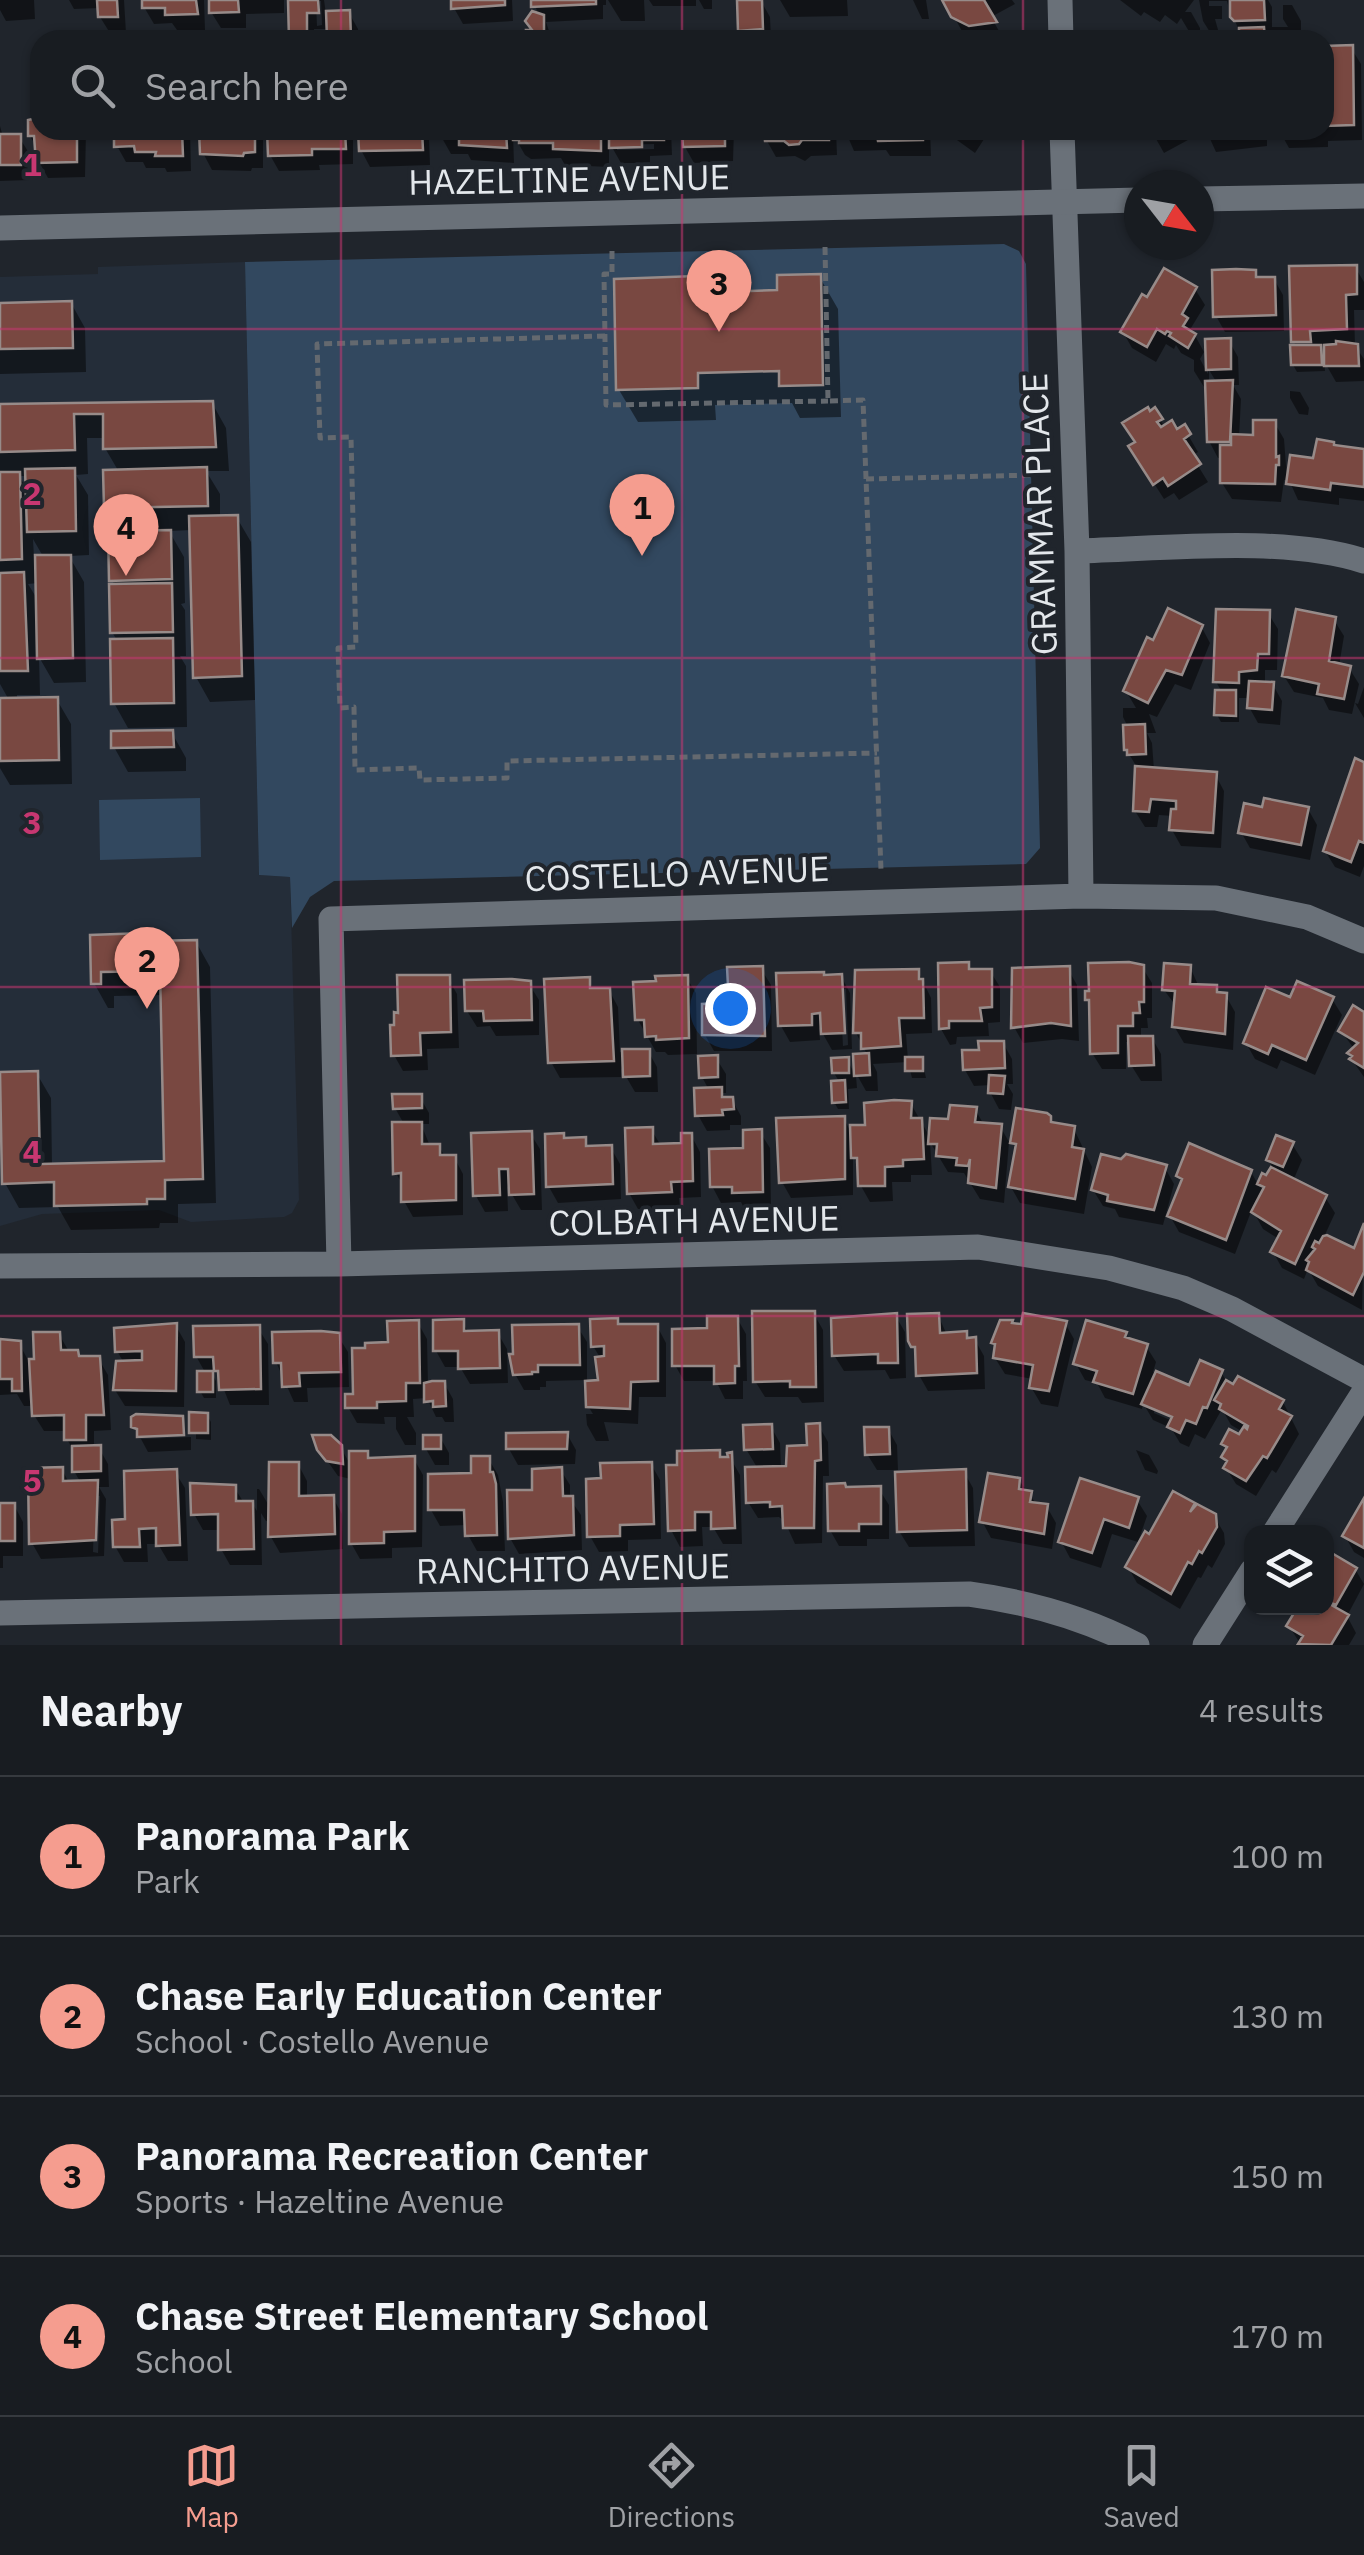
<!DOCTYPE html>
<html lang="en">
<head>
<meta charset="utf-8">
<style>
	:root { --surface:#181c21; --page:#21252a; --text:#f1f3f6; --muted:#9fa1a5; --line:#363a3f; --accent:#f59d8f }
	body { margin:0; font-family:"IBM Plex Sans",sans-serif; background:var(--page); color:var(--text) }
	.controls { position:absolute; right:30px; bottom:30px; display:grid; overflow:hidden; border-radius:20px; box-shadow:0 2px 8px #0004 }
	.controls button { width:90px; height:90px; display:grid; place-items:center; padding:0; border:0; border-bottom:2px solid var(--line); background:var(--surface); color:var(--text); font:50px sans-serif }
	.compass { position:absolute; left:1124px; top:170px; width:90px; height:90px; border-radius:50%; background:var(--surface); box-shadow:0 2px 8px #0004; rotate:121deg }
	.you { position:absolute; left:730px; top:1008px; width:35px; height:35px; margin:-25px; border:8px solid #fff; border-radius:50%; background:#1a73e8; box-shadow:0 0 0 15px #1a73e833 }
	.badge { display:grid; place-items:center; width:65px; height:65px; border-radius:50%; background:var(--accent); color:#111; font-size:32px; font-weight:700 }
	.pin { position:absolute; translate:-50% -82px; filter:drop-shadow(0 2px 5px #0008) }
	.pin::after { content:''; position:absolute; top:52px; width:35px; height:30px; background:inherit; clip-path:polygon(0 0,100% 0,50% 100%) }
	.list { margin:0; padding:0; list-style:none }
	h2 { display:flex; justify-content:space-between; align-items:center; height:130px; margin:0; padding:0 40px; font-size:42px }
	h2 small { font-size:32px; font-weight:400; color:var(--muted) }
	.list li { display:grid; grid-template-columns:65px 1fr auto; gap:30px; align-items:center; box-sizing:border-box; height:160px; padding:0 40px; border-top:2px solid var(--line) }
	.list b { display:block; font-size:38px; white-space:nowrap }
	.list p { margin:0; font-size:32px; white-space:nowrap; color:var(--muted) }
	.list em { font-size:32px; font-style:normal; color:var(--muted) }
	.icon { flex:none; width:55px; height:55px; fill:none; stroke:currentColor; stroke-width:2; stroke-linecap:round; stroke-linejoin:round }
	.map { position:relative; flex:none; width:1364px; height:1645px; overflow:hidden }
	.search { position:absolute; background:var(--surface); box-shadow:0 2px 8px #0004; left:30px; right:30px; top:30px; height:110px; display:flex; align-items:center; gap:25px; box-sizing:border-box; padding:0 35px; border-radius:30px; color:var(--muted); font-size:38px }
	.sheet { height:770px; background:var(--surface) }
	nav { display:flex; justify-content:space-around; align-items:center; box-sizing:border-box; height:140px; border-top:2px solid var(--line); background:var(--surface); font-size:28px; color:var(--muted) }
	nav a { display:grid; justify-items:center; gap:5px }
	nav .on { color:var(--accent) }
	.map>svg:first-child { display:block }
	.built { fill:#242d39 }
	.green { fill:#32485f }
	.shadow { fill:#0007; fill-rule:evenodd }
	.building { fill:#794841; stroke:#978b89; stroke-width:2.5 }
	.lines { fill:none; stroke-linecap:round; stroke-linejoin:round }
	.path { stroke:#64696f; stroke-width:5; stroke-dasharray:8 5; stroke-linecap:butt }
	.minor { stroke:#6a7179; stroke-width:25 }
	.tertiary { stroke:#6a7179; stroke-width:25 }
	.grid { fill:none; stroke:#c73771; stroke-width:2.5; stroke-opacity:0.55 }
	.labels { text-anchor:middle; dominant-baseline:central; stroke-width:8; stroke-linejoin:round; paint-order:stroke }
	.street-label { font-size:35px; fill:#e3e7eb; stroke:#20252c }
	.grid-label { font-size:32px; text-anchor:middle; font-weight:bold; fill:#c73771; stroke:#20252c; stroke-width:8; stroke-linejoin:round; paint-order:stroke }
</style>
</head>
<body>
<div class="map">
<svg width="1364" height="1645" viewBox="0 0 1364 1645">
	<rect width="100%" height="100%" fill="#20252c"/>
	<path class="built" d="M245,262l14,613 31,2 9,323 -7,13 -8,4 -93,5 -32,-12 -117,4 -42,12v-949l98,-3v-7z"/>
	<path class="green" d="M1004,244l15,7 7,13 14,584 -14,16 -692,17 -24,16 -18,31 -2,-51 -31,-2 -14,-613z
		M200,798l1,59 -101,3 -1,-60z"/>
	<path class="shadow" d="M0,0h34l1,19 -29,2 -6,-11z
		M69,0h55l2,33h-16l-10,-16v-9l-26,1z
		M144,0h60l1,30h-28l-5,-7 -18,1 -10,-17z
		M211,0h73v13l-38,1v14h-25l-10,-16z
		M290,0h34l2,14 23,-1 9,16 1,11h-29l-1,-11h-15l1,11h-24zM316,1h5l1,24 -5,1z
		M454,0h58l1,21 -50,3 -9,-16z
		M533,0h73v5h-3v14l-57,3 6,18h-21l8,-24z
		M608,0h36l1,21h-24z
		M649,0h47v6h-43z
		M699,0h13v9h-8z
		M780,0h67l1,16 -58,1z
		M863,0h63l3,19h-7l-9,-19z
		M945,0h67l3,4 -24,13 12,21 -25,2 -15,-7z
		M1120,0h74l-9,12h6l9,16v10h-7l-12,-20 -4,6 -12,-9 -5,7 -16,-10 -3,4z
		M1199,0h29v5l-1,-4h-18v5h13v13h-7l5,18h-7l-10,-16z
		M1233,0h35l4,7v20h16l-5,-8v-14h9l9,16v14h-10l3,5h-19l-1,-4h-8l3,4h-26l-10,-24z
		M761,1l9,16 1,23h-25l-5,-10z
		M959,35l3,5h-33v-3z
		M1351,48l10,16 1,76 -34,1v6l-39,1 -10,-18h45v-81z
		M40,83v47h69l-23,2 -1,45 -37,1 -9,-16 -2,-14 -7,-12 10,-16z
		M0,126l3,11h16l10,16v27l-29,1z
		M117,130h73l1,41 -24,1 -2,-4h-19l-3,-6h-17l-9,-16z
		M202,130h61v38h-11l-1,3 -39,-1 -9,-17z
		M269,130h84v34l-34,1 1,5 -41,1 -9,-16z
		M361,130h73v8h-5l1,27 -60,2 -9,-17z
		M442,130h229l1,25 -22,1v7h-29l-12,-21v25l-44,-2 -4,-7 -30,1 -6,-4 -12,-21 1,29 -43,-3 -3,-6h-17l-9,-16zM654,144v5l-37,1v-5z
		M685,130h49l-1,31 -39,2 -9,-16z
		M767,130h69l1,25 -26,1 -6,5 -10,-5 -19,1 -9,-16z
		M845,130h85l1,26h-41l-4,-6 -32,1z
		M943,130h53l-6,8 -4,-2 -11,17z
		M1151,130h46l2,4 -35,19z
		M1206,130h61v16l-51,6z
		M1355,267l9,15v28h-10l1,36 9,13v22l-28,1 -12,-21 1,10 -28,1 -4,-7 4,-17 -3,-6z
		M1254,273l4,7 16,-1 9,16 1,36 -59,1 -9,-16z
		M819,276l19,33 3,108 -41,1 -8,-15 -77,2 1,15 -78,2 -19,-32 76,-111 9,16 76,-2z
		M1195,289l10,16 -14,23 13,24 -4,7 8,15v-32l21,-1 9,16 1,28h-6l8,14 -2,38h16l19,-15 10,17 3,40 48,-31 29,4v49l-25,-3v7l-41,-5 -9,-20h-5l-3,22 -49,-3 -10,-16 1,-25h-5l-9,-17 -1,-54h-4l-10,-16v-11l-13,-7 -5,-8 -2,4 -8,-5 -10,18 -24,-14 -9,-16zM1209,370l8,13h-8z
		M71,303l14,25 1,44 -86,2v-69z
		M1290,391l10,1 9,16 -1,7 -9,-1 -9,-16z
		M212,403l14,25 3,43h-23l14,23v24h17l14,24 4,158 -45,2 -14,-25 -4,-147 -23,1 15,26 1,46 -4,1 4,6 1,46h-6l6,10 1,61 -59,1 -14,-25 4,-61 -6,-10 3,-46 -3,-6 9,-46 -15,-26 13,-36 -14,-24v-10h-18l1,36 -12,1 12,20 1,60 -20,1 15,26 2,100 -32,1 -15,-26 1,38h-23v5h40l14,24 1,60 -62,1 -10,-17v-68h9l-9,-16v-277zM19,476h9v15zM33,539l11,19h-10zM38,583l1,19 -11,-18z
		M1154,411l11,16 11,5 8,-4 14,24 -6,4 16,26 -29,18 -5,-7 -10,6 -23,-36 -4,-19 12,-30z
		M1268,613l10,16 -1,41h-12v14l8,1 9,16 -2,24 -22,-2 -9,-16 1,-9h-11v24h-18l-4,-7 5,-23 -6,-10z
		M1334,620l10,16 -5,30 10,2 10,16 -7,30 -23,-4 -6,-12 -29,-6 -10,-16z
		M1201,626l9,17 -19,47 -16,-6 -18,33 -8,-3 7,19h-9l5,10 2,27 61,4 9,17 -3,57 -40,-2 -9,-16 1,-14 -14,-1 -2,12h-12l-10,-16 3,-42 -12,-20 2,-22 -5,-10v-9h13l-10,-17 29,-48z
		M1364,687v31l-9,-15 3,1z
		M172,733l14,25v13l-58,1 -14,-25z
		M1364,765v101l-4,11 -25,-10 -10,-16z
		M1308,809l9,16 -7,35 -60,-12 -9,-16 23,-22z
		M144,936l4,7 48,-1 14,25 6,236 -38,1v19h-18l-1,5 -88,2 -13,-23 -39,1 -14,-25 32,-109 14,24 1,68 115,-2 -4,-169 -49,1v12h-6l-14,-25 -1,-46z
		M968,965l3,7 19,-1 10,16v35l-12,1 1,13 -32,1 -1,7 -6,1 -9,-16z
		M1142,967l10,16v35h-5l1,10h-7v10h11l9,16 1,27h-21l-10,-16v-23h-5v27h-24l-10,-16v-46l-4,-7z
		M1190,967l9,20 16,1 4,7 7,1 9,16 -2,38 -49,-7 -10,-17 2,-20 -12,-16z
		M761,969l10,16 1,66h-58l-9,-16 20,-29z
		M1068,969l9,16 2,56 -17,-2 -39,4 -9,-16z
		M918,971l13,27 1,35 -26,1 2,26h14l4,18h-14l-4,-16 -35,2 4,8 1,19h-12l-9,-16 11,-19 -13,-25z
		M841,976l9,17 2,56 -20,1 -13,-23 1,13 -30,2 -9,-16zM840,989h6l2,56 -5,1z
		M686,977l10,16 1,61 -29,1 -3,-3h-9l-18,-32z
		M448,978l9,16 2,54 -32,1 1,21 -25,1 -9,-16 6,-40z
		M588,980l7,11 14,-1 9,17 2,45 28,-1 9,16 1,25h-23l-14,-24v9l-61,1 -9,-16z
		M529,984l10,16v35l-43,1 -6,-10 -13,1 -10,-16z
		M1332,999l10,16 -27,60 -34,-15 -4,9 -22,-10 -9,-16z
		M1364,1015v62l-12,-17 -2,-7 5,-3 -14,-19z
		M1003,1043l9,16 1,25h-6l6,10 -2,16 -12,-1 -9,-17 1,-7 -17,1 -9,-16 16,-17z
		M716,1058l10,16v19h-4l4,7h6l9,16v9h-11v5l-23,1 -9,-16 11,-25 -7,-13z
		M847,1060l9,16 1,12 -9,1 1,20h-11l-4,-7 6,-19 -6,-10z
		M420,1097l9,16v11h-8l9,22h9l6,11h9l9,17v41l-50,2 -9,-16v-14l-8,-14 8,-49 -9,-16z
		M911,1104l20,35 19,-17 25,-13 9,16 16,1 9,16 -5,61 -24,-4 -16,-26 -16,-1 -18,-30 2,33h-21v7h-19l1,19 -23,1 -9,-16 -1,-18 -7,-12v39l-62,3 -9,-16 62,-63 9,17z
		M1049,1117l5,8 20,4 18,38 -8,47 -64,-11 -9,-16 6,-36 -4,-8z
		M651,1129l10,17 23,-1 7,-10 9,17 1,45 -22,1 1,10 -42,1 -9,-16z
		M760,1132l10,16 1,60h-27l-3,-6 -20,1 -9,-17z
		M530,1133l10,16 2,61h-21l-14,-24 1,25 -23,1 -9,-16 -2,-61z
		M584,1140l5,8h22l9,16 1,35 -63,4 -9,-16z
		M1292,1144l10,16 -9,21 32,16 10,16 -12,26 32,13 9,-21 -2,79 -44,-24 -10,-17 -4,10 -22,-11 -9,-16 6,-13 -16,-10 -11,-20 -17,45 -56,-22 -9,-16 13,-33 -4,-7 72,-4 8,14 14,-18 -4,-8z
		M1165,1168l9,16 -11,41 -44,-8 -4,-8 -12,-3 -10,-16z
		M814,1314l9,16 1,72 -22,1 -4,-6h-33l-10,-16z
		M895,1315l10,17 1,46 -16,1 -5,-9 -41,1 -10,-16z
		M938,1315l9,20 19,-1 3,6h6l9,16 1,33 -57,2 -9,-16 -1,-21 -7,-13z
		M737,1318l9,16 1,47h-4v18h-18l-9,-18h-32l-9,-16 35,-35z
		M617,1320l3,7 37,-1 9,17v54h-27l-1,27 -34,-2 5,19h-13l-9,-16 -1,-11h7l-5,-8 13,-24v-23l-8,-13z
		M462,1322l7,11 28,-1 10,17 1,34 -38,1 -10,-17h-15l-9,-16z
		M418,1323l9,16 1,46 16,-2 9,16 1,23h-9l-3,-5h-6l-9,-19 -14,1 1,18h-7l9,16v12h-11l-9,-16v-12h-12l1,7 -28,-1 -9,-16 42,-63z
		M1065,1323l9,16 -16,68 -17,-3 -10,-17 2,-8 -28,-5 -10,-16 2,-10 -3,-5 19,-18z
		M176,1326l9,16 -1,65 -59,-1 -10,-16 9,-27 -7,-12z
		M577,1326l10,16v38l-41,1v6h-6v3h-16l-9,-16z
		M258,1328l10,16 1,61h-39l-13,-33h-6l5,9v17h-12l-4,-7 6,-17 -10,-18z
		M59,1334l9,16 12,9 18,-1 10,17 3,55 -17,1v17h5l9,16 1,23h-10l7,12 -2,57 -63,3 -9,-16 30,-74 7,14h12l-7,-12v-19l-7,-13v-8h-23l-10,-16v-9h-10l-7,-12 -17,1v-52h19l10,19h8zM95,1496h5l-2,57 -5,-1z
		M1125,1334l4,7 17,5 10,16 -3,10 38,17 30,-17 7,12 55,18 16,32 -23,39 -4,-3 -16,26 -20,-12 -10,-16 -2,-11 4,-7 -4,-6 19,-12 -12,-7 -9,-16 -17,30 -10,-5 -6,13 -9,-4 -9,-15 -18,-8 -10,-17 -1,6 -37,-11 -8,-15 -12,-3 -9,-16zM1154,1407l30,13 -2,5 -28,-12z
		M338,1336l10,16 1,35 -42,1 1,14h-14l-18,-40z
		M207,1415l4,7v18l-15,-1v-7z
		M819,1426l9,16 1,34h-6l-1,67 -27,1 -10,-22 -6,-5 -21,1 -10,-16 10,-33 -12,-20 25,-22 9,16 1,26 8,-1 20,-20z
		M888,1429l9,16 1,25h-21l-10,-16z
		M567,1434l9,16 -1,14 -57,1 -9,-16z
		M191,1437v13l-43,2 -7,-13z
		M440,1437l9,16v12h-14l-9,-16z
		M340,1446l11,20 15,-13 4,7 44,-1 9,16 -1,72 -30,1v10l-32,1 -9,-16v-64l-13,-3 -19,-27z
		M1136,1450l13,5 9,16 -1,3 -12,-4z
		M719,1452l4,8 8,-1 9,16 2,69h-19l-10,-17h-11l1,19 -23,1 -9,-17 9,-63z
		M488,1458l10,17 5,27 2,49h-28l-9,-16 -1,-10 -27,1 -9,-16 42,-34z
		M298,1464l9,17v17h26l9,16 1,35 -63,4 -9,-16v-16h-5l-5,-8 1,52h-32l-9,-16 -1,-19h-17l-9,-16 40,-27 10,16h8l5,8v-22h2l12,20z
		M651,1464l9,16 1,59 -33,1v11l-29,1 -9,-16 13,-55z
		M560,1469l10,16v14l11,16 1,35 -63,4 -9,-16z
		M175,1472l10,16 3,73h-20l-10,-17h-11l1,18h-24l-9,-16 13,-24z
		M964,1472l9,16 2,58 -66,1 -10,-16z
		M1019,1480l18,25 10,2 9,16 -4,26 -61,-11 -9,-17z
		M879,1489l10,16v34h-22v7h-28l-9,-16z
		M1137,1500l10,16 -9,26 -26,-8 -11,34 -31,-10 -9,-17z
		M1364,1503v55l-10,-6 -9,-16z
		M0,1505h14l9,17v34h-20v12h-3z
		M1193,1505l2,5 19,6 10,17 1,11 -13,24 -4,-3 -7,13 -3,-1 -18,32 -43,-26 -9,-16z
		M1326,1563l29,6 9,15 -17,32 9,17 -7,12h-48l-12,-19 11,-18h26z"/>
	<path class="building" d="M97,0h20l1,17h-20z
		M142,0h54l2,14 -33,1v-7h-23z
		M209,0h29l1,12 -30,1z
		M288,0h30l1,13h-12v27h-18z
		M451,0h54v5l-54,4z
		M531,0h65v4l-65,3z
		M737,0h25l1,29 -25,2z
		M942,0h42l13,22 -28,4 -18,-9z
		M1230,0h34l1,20 -31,1 -4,-4z
		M350,10l1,28 -24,1 -1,-28z
		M532,11l12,4v22l-17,1 -1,-8h6l-7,-9z
		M1264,27l1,13h-26v-12z
		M1353,45l1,80 -30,1v-80z
		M36,81h4v49h37v32l-41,1 -2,-27h-6v-16l9,-2z
		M114,130h68l1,26h-28l1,-4h-21l-1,-6 -20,1z
		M199,130h56v22l-11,1 -1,3 -43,-2z
		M267,130h78l1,19h-34v6l-44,1z
		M358,130h64l1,20 -64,1z
		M439,130h67l1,18 -48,-3v-7h-19z
		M513,130h88v21l-48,-2v-6h-34v-3h-6z
		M609,130h55v10h-22v7l-33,1z
		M682,130h43v16l-42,1z
		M764,130h65v10h-27l-3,4 -10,1 -5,-4h-19z
		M842,130h81v10l-45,1 -1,-6h-35z
		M0,134h21v31h-21z
		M1357,265v29l-11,1 1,34 -37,2 1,11h-20l-2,-76z
		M1164,268l33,19 -15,27 6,4 -5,8 13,8 -8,14 -19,-12 2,-3 -4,-2 -2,3 -8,-5 -10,18 -27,-15 22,-38 5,3z
		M1236,269l20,1v7h19l1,38 -63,2 -1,-47z
		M821,274l2,111 -44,1v-15l-81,2v15l-82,2 -2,-111 82,-3 1,17 80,-3v-15z
		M72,301l1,47 -73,1v-46z
		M1231,338v31l-25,1 -1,-31z
		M1336,341l22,3 1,22h-35v-21l12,-1z
		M1290,345h31l1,20h-31z
		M1233,380l-3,62h-23l-2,-61z
		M213,401l3,46 -113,2v-35h-29l1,36 -75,2v-48z
		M1148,407l2,4 5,-4 8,12 -6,3 4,5 11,-7 5,9 8,-5 6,10 -7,5 17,25 -33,22 -5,-8 -10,7 -25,-39 7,-4 -13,-19z
		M1253,420h23v37l3,-1v9h-3l-1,19 -55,-1v-38h11v-11l22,1z
		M1317,439l17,3v3l30,4v38l-33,-4 -1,7 -44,-6 4,-29 23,3z
		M207,467l1,39 -104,2 -1,-38z
		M75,468l1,63 -49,1 -2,-63z
		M0,472h20l2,87 -22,1z
		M238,515l4,161 -49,2 -4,-162z
		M171,530l1,49 -63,2 -1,-50z
		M35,555h36l2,103 -36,1z
		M24,572l4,99h-28v-98z
		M172,583l1,49 -63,1 -1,-49z
		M1168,608l35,17 -21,50 -16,-5 -18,33 -25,-12 24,-54 6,3z
		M1216,609l54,1 -1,44h-11l-1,16 -18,2v11l-26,-1z
		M1296,609l40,8 -7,44 22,5 -7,33 -27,-5 2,-10 -37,-8z
		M173,638l1,65 -63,1 -1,-65z
		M1249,681l25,1 -2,28 -25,-2z
		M1215,690h21v26l-22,-1z
		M58,697l1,63 -59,1v-63z
		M1145,724l1,30 -19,1v-5h-3l-1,-25z
		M173,730l1,17 -63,1v-17z
		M1355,758l9,4v81l-5,-2 -8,21 -28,-11z
		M1135,766l82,6 -4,61 -44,-3 2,-21h5v-8l-25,-2 -2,13 -16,-1z
		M1264,798l45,9 -8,38 -63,-12 6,-30 18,4z
		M145,933v8l52,-1 6,239 -38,1v19h-18v5l-93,2v-24l-52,2 -2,-112 38,-1 2,93 124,-3 -4,-190 -59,1v12h-10l-1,-49z
		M969,962v7h23v38l-12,1 2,13h-33v7l-10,1 -1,-66z
		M1129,962l15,3v37h-5l1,11h-7v13h-15v27l-28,1 -1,-54h-4v-9h4l-1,-28z
		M1164,963l27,2 -1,19 27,1v7l10,1 -2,41 -53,-7 3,-36 -13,-1z
		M763,966l2,70 -63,-1v-31l20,-1 -1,-17h7l-1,-19z
		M1070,966l1,60 -20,-3 -40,5 1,-60z
		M919,969v10h4l1,39h-25l2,28 -40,3v-16h-8l2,-63z
		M824,972v3l18,-1 3,59 -24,1 -1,-21 -8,1v11l-34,1 -2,-53z
		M397,975h53l1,57 -31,1 1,22 -30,1 -1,-31h4v-13l4,1z
		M688,975l1,63 -33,2v-4l-11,1 -1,-17h-9l-2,-38 23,-1 -1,-5z
		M590,977v11h20l4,73 -66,2 -4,-84z
		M512,979l19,2 1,39 -48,1 -1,-10h-18l-1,-31z
		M1297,981l37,16 -28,63 -34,-15 -4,9 -25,-11 23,-56 24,10z
		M1353,1005l11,7v56l-15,-9 3,-3 -5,-3 11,-10 -20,-12z
		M1128,1036h25l1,29 -25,1z
		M978,1041h26l1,27 -42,2 -1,-20h17z
		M622,1049h28v27l-27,1z
		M869,1053l1,22 -16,1 -1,-22z
		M718,1055v22l-19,1 -1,-22z
		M849,1057v16h-17l-1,-15z
		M905,1057h18v14h-18z
		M989,1075l16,1 -2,18 -15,-1z
		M845,1080l1,22 -14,1 -1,-22z
		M722,1087v10h11l1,12 -12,1 1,5 -28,1 -1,-28z
		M392,1094h30v14l-29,1z
		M894,1100l18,1 -1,17h11l2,41 -21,1v6l-18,1v19h-27l-1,-28h-6l-1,-33h15l-1,-22z
		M950,1105l27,2 -2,15 27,2 -6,64 -28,-5 2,-24 -2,7 -12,-1 1,-7 -21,-2 1,-12h-9l2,-26 18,1z
		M1016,1108l31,5 4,3v6l24,4 -3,21 12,2 -9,50 -67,-12 8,-43 -6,-1z
		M845,1116v63l-66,4 -3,-65z
		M392,1122h30v22h18v11h16v45l-55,2v-29l-8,1z
		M653,1127v17l28,-1v-10h11l1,48 -22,1 1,10 -45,2 -2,-66z
		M762,1129l1,63 -31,1v-6h-22l-1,-38 34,-1v-18z
		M532,1131l2,63 -25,1 -1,-26h-9l1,26 -27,1 -2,-63z
		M564,1133v5l22,-1v9l26,-1 1,39 -67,3 -1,-53z
		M1276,1135l18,7 -11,25 -17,-7z
		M1189,1143l63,27 -26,70 -59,-24 15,-37 -6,-3z
		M1101,1154l20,5 5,-5 41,11 -13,45 -47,-9 1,-6 -17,-5z
		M1271,1167l56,28 -32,69 -25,-12 11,-21 -30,-19 13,-25 -7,-3 5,-11 4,2z
		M1364,1223v49l-11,23 -47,-25 3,-8 -3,-2 9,-11 -3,-2 3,-6 4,2 4,-7 4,-1 27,13z
		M752,1311h63l1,76h-26v-6l-37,1z
		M897,1313l1,50h-20v-9l-46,2 -1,-38z
		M939,1313l1,20 27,-2v7l9,-1 1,36 -61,3 -1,-29h-4l-3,-6 -1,-27z
		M1023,1313l44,8 -18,70 -20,-3 4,-23 -40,-7 2,-14 -4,-1 9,-23h13l-1,3 9,1z
		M707,1316h31l1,50h-4v17l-21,1v-18h-42v-37l35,-1z
		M618,1318v6h40v57l-27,1 -1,27 -44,-2 -1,-26 13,-1 -3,-23 9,-1v-10l-13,1 -1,-28z
		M464,1319v12l35,-1 1,38 -42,1v-18h-25v-31z
		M419,1320l1,63h-14v18l-29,1v6h-32v-14h8l-1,-46h13v-5l23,-1 -1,-21z
		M1086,1320l41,12 -2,5 23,7 -15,50 -40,-12 4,-11 -24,-7z
		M177,1323l-1,68 -63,-1 3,-29 26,-1v-9l-27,1 -1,-24z
		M579,1324l1,41h-42v7h-6v2l-19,1 -4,-21h4l-1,-29z
		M260,1325l1,64 -42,1 -1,-19h-4l-1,-14h-19l-1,-31z
		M321,1331l19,2 1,39 -42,1 1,13 -18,1 -1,-24h-8l-1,-31z
		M33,1332h27l1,18h17l1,6h21l4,59h-18v25h-22v-25l-32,1 -3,-57h5z
		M0,1339l21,2 1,50h-10v-12h-12z
		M1200,1360l23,10 -16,38 -4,-1 -7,17 -10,-4 -6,13 -13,-6 5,-10 -31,-13 15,-33 33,14z
		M197,1371h16v21h-16z
		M1238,1376l46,24 -5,9 13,7 -25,42 -4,-2 -17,25 -23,-13 4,-7 -6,-4 6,-10 -6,-3 8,-15 10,5 5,-8 3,3 1,-3 -29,-17 2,-5 -7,-4 12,-20 7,4z
		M432,1381h13l1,25 -13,1v-6l-9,1v-19z
		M189,1412l19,1v20h-19z
		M136,1414l47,2 1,19 -47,2v-8l-6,-2v-10z
		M820,1423l1,37 -6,1 -1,67h-31l-1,-22 -12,1v-5l-24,1 -1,-36 41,-1 1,-20 20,-1 -1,-21z
		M772,1424l1,25 -29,1 -1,-25z
		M864,1427h25l1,27 -25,1z
		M568,1432l-1,17h-61v-16z
		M312,1435h19l11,10 1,19 -17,-3 -9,-11z
		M423,1435h18v14h-18z
		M101,1445v26l-29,1v-26z
		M720,1450v7h8l-1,-4 5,-1 3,76 -24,1v-17h-16v18l-27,1 -2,-66h11v-14z
		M349,1451h19v7l47,-2v75l-31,1v11l-35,1z
		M471,1456h19v16h3l3,12 1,51 -32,1 -1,-26h-36v-36l43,-1z
		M269,1462h30v34l35,-1 1,39 -67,3z
		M652,1462l2,62 -34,1v11l-33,1 -1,-58 15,-1 -1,-15z
		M63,1467v14l35,-1 -2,60 -67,4 -1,-76z
		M562,1467l1,29h10l1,39 -66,4 -1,-49h25v-21z
		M177,1469l3,76 -24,1v-18l-17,1 1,18h-27l-1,-27 13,-1 -1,-48z
		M966,1469l1,61 -70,2 -2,-60z
		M988,1473l32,5 -1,11 13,2 -2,11 18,2 -4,30 -65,-12z
		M1080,1478l59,19 -10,31 -25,-9 -12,34 -34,-11z
		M190,1483l46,2v16h17l1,48 -36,1v-36l-27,1z
		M845,1483l1,4 35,-1v38h-22v7h-31l-1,-47z
		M1173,1491l22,12 -5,9 7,-8 19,10 1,13 -15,26 -3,-2 -7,13 -4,-2 -17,32 -46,-27 20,-36 4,3z
		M1364,1498v50l-22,-12z
		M0,1503h15v38h-15z
		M1330,1552l27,16 -21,37 -10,-4v-43z
		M1326,1602l23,13 -18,30 -33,-1 5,-8 -17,-10 11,-18h29z"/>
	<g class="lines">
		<path class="path" d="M825,247l3,154 35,-1 18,470
			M612,251v23h-8l2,131 222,-4
			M605,336l-288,8 3,94 31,-1 5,210 -18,1 2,60 14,-1 1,63 64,-2 1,12 87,-2v-17l370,-8
			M866,479l167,-4"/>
		<path class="minor" d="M1060,0l1,40
			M1062,130l15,421 4,345
			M1077,551c87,-2 205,-16 287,10
			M339,1264l-8,-345 750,-23 135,2 91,19 57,24
			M0,1266l339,-2 639,-17 131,21 74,20 49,21 132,71
			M0,1613l969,-19c60,8 114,23 168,51"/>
		<path class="tertiary" d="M1199,199l165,-3
			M0,228l1139,-28
			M1275,1532l89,-140
			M1205,1645l47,-74"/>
	</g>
	<path class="grid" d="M341,0v40M682,0v40M1023,0v40M341,130v1515M682,130v1515M1023,130v1515M0,329h1364M0,658h1364M0,987h1364M0,1316h1364"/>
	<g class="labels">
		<g class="street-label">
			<text transform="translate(569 179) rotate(-1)">HAZELTINE AVENUE</text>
			<text transform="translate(1039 514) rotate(-92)">GRAMMAR PLACE</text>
			<text transform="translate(677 873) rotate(-2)">COSTELLO AVENUE</text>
			<text transform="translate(694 1220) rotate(-1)">COLBATH AVENUE</text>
			<text transform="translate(573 1568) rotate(-1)">RANCHITO AVENUE</text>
		</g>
	</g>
	<g class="grid-label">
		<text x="32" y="176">1</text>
		<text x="32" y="505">2</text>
		<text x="32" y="834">3</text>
		<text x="32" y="1163">4</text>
		<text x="32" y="1492">5</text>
	</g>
</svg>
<div class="controls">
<button><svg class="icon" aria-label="layers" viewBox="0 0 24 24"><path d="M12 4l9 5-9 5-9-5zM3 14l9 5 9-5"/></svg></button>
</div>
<svg class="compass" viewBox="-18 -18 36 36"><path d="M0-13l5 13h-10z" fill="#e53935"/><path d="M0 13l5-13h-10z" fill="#9fa1a5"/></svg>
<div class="you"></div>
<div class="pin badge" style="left:642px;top:556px">1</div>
<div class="pin badge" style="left:147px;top:1009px">2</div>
<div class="pin badge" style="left:719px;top:332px">3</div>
<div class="pin badge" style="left:126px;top:576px">4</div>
<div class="search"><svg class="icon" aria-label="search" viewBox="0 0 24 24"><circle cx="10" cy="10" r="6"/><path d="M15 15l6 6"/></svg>Search here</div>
</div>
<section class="sheet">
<h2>Nearby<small>4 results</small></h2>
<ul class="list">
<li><span class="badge">1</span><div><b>Panorama Park</b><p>Park</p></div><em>100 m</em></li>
<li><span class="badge">2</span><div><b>Chase Early Education Center</b><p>School · Costello Avenue</p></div><em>130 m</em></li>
<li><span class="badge">3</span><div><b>Panorama Recreation Center</b><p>Sports · Hazeltine Avenue</p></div><em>150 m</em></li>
<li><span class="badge">4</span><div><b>Chase Street Elementary School</b><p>School</p></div><em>170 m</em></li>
</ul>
</section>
<nav>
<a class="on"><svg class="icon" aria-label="map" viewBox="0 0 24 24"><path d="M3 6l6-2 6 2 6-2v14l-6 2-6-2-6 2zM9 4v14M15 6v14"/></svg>Map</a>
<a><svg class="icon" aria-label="directions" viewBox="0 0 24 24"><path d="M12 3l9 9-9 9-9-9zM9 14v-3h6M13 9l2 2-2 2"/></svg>Directions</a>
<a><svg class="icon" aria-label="saved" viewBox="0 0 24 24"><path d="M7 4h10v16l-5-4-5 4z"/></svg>Saved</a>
</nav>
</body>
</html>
